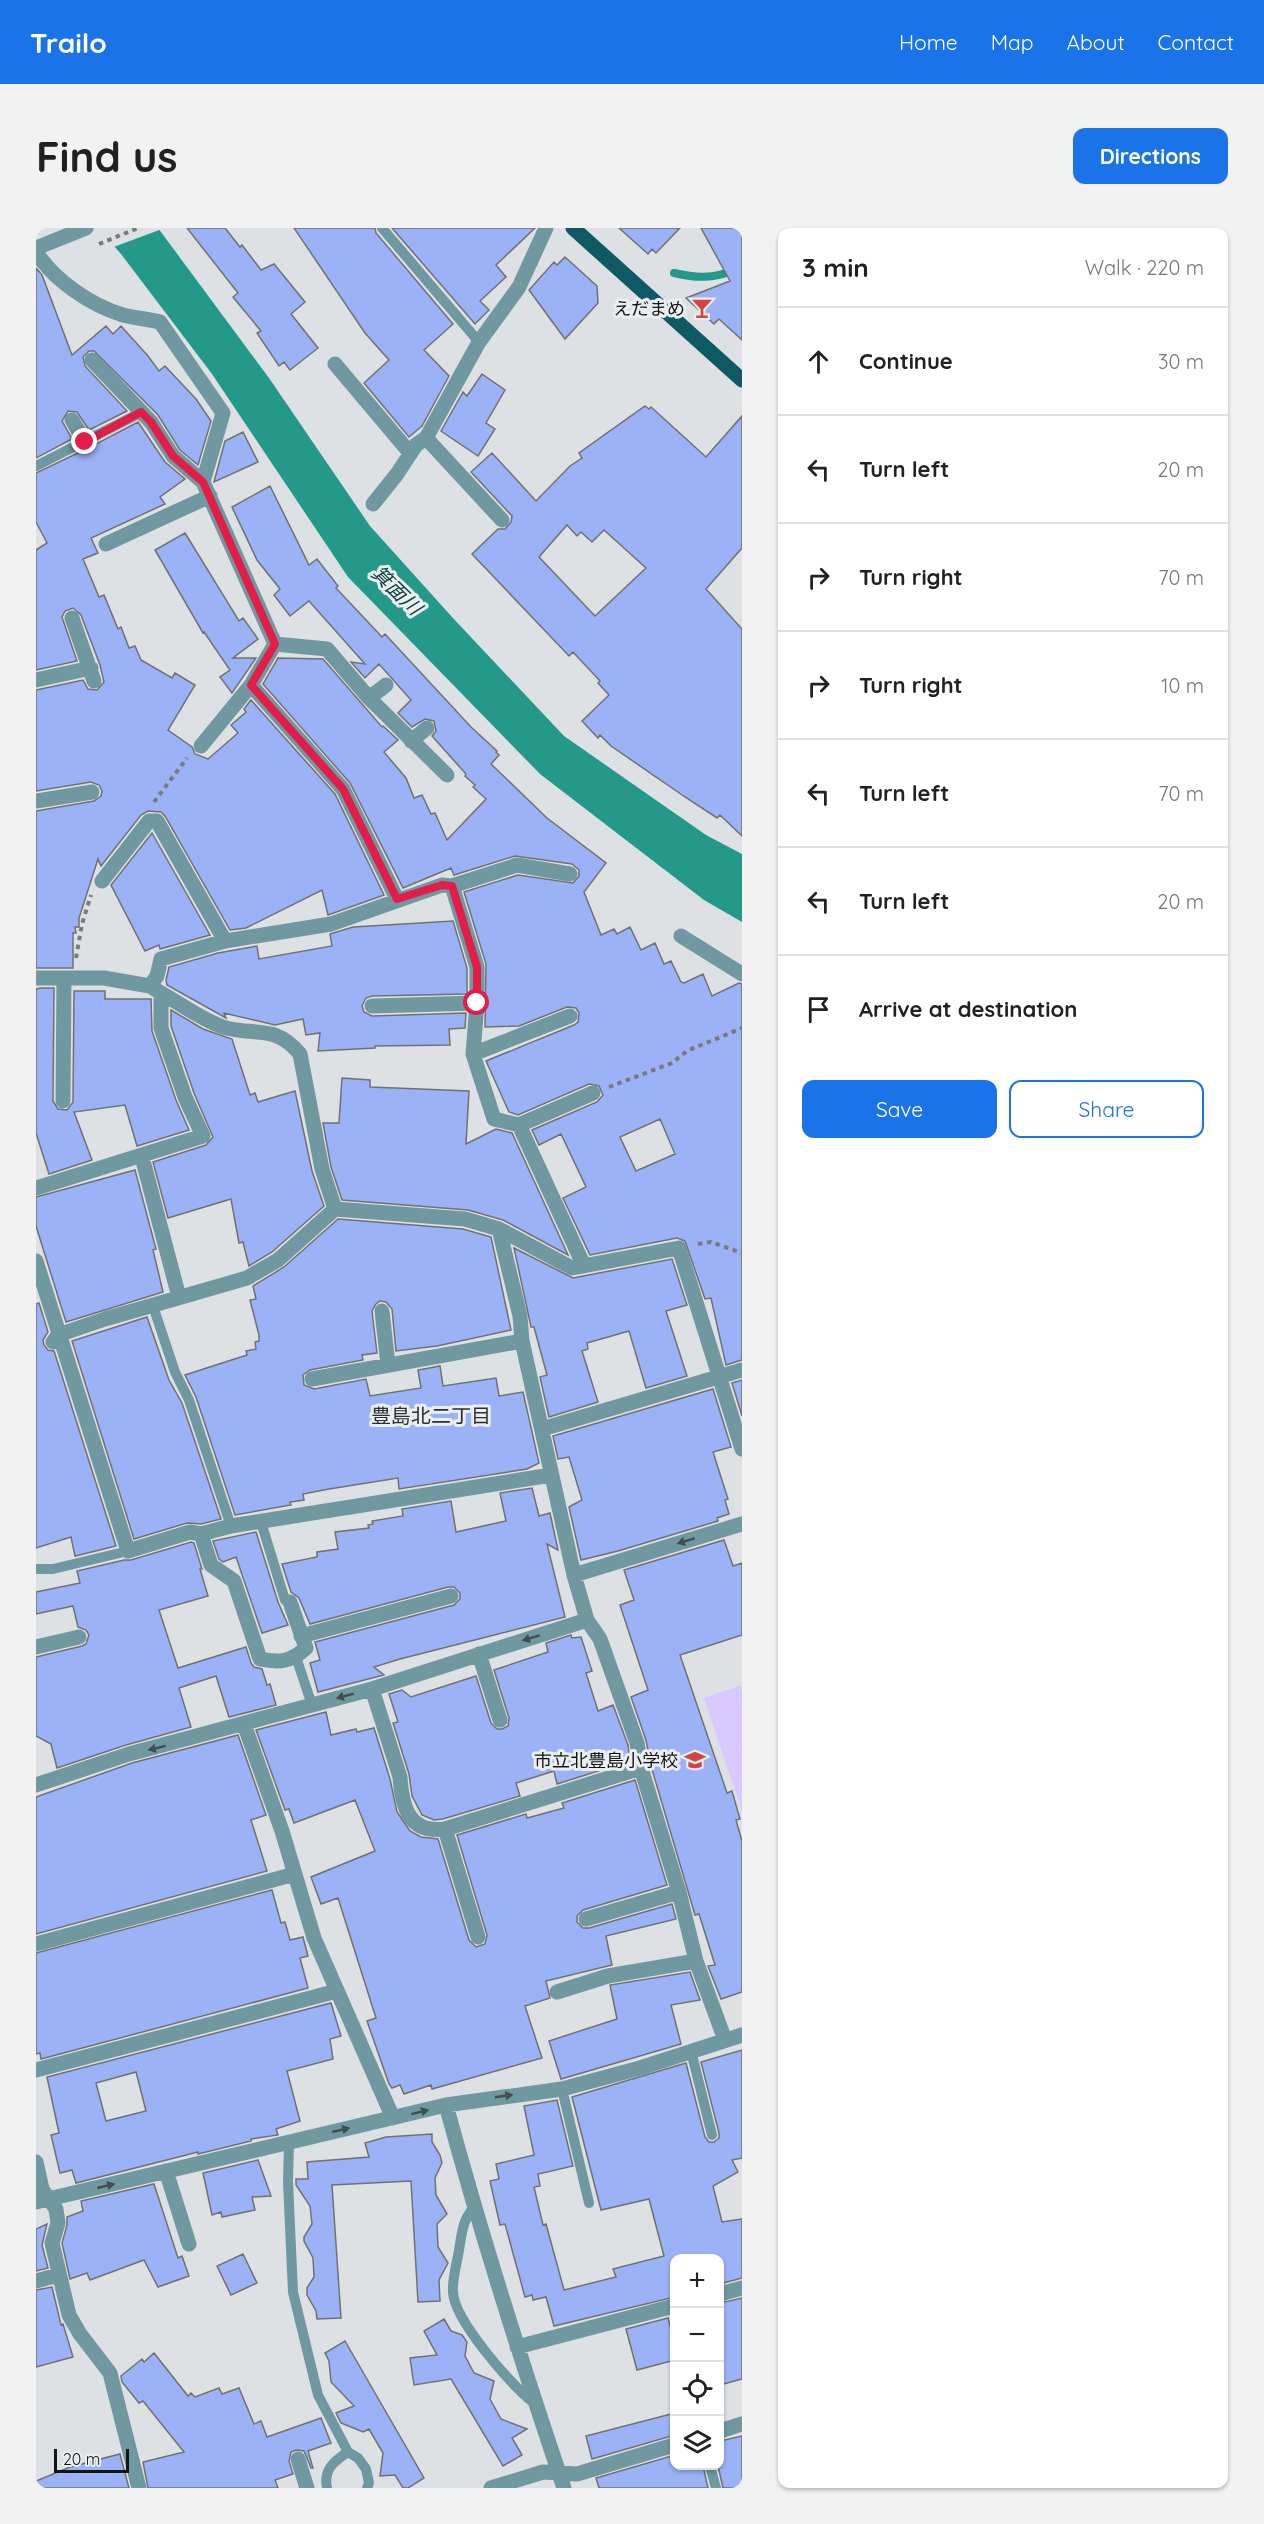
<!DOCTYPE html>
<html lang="en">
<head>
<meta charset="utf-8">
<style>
	:root { --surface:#fff; --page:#f2f2f2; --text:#202124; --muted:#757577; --line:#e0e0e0; --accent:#1a73e8 }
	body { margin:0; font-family:Quicksand,"Noto Sans JP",sans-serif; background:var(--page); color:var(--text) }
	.controls { position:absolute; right:18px; bottom:18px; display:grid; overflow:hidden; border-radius:12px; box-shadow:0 2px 4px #0004 }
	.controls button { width:54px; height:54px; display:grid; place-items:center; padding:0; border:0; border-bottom:2px solid var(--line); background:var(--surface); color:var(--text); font:30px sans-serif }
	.scale { position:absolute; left:18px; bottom:15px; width:75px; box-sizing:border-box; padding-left:6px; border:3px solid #131414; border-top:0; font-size:16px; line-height:21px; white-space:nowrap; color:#131414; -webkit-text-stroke:4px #ebeef0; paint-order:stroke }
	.stop { position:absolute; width:18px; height:18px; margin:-14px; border:4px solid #e11d48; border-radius:50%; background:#fff }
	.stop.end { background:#e11d48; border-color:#fff; box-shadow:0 2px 6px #0008 }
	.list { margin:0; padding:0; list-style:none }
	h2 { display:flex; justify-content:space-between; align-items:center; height:78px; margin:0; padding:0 24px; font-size:26px }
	h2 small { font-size:20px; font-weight:400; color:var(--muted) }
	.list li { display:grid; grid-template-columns:39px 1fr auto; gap:18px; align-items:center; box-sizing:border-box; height:108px; padding:0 24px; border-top:2px solid var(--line) }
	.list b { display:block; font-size:22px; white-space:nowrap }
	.list em { font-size:20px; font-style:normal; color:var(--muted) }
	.actions { display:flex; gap:12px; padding:18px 24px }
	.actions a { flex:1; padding:14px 0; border:2px solid var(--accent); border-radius:12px; text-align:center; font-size:21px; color:var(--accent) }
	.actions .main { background:var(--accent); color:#fff }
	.icon { flex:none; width:33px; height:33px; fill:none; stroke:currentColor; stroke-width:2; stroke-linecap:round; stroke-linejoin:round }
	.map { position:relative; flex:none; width:706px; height:2260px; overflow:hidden; border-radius:12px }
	header { display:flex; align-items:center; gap:36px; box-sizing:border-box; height:84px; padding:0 30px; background:var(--accent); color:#fff }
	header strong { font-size:28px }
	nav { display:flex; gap:33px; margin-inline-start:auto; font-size:21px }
	.intro { display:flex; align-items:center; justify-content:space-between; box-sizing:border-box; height:144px; padding:0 36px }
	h1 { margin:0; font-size:42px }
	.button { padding:15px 27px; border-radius:12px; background:var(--accent); color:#fff; font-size:21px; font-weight:700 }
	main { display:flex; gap:36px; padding:0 36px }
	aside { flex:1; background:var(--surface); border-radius:12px; box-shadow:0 2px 4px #0004 }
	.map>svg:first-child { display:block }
	.green { fill:#d9c9fe }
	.water { fill:#24998a }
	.pier { fill:#dee1e3 }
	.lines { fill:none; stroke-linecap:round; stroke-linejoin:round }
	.stream { stroke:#24998a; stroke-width:8 }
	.building { fill:#9bb2f6; stroke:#707173; stroke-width:1.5; fill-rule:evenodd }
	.path { stroke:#787a7b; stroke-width:4; stroke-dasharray:4.5 4.5; stroke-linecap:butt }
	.service { stroke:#7098a0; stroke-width:10 }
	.minor { stroke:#7098a0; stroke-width:15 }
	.tertiary { stroke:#7098a0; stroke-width:15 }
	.primary { stroke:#0f5965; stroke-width:15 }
	.oneway { fill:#3d4f53 }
	.route { stroke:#e11d48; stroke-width:8 }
	.labels { text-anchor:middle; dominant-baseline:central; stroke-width:6; stroke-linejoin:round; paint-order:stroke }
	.poi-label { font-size:18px; fill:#131414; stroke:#ebeef0; text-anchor:end }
	.water-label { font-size:20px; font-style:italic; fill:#10413b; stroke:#ebeef0 }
	.neighbourhood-label { font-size:20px; fill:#2c2e30; stroke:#ebeef0 }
</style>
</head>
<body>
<header>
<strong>Trailo</strong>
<nav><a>Home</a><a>Map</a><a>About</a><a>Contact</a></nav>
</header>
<div class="intro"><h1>Find us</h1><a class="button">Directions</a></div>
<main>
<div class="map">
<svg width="706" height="2260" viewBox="0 0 706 2260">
	<rect width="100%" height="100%" fill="#dee1e3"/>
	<path class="green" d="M706,1457v127l-38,-114z"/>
	<path class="water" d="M62,0h60l111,150 101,148 82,91 112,119 142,99 36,19v68l-38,-22 -164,-126 -192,-197 -136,-203 -91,-120z"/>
	<path class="pier" d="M59,0h67v1l-51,19z"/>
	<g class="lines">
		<path class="stream" d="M638,45c22,5 39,6 60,-3"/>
	</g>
	<path class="building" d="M151,0h38l15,19 2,-2 19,25 13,-6 31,38 -14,12 27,34 -28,22 -6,-8 -5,4 -22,-33 4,-2 -28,-34 5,-4z
		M258,0h81l1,5 77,91 -29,26 25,26 -27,50 -13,11 -45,-54 25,-23 -24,-27z
		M356,0h143l-39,37 10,12 -26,24 9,9 -14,14z
		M583,0h61l-24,25 -4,-4 -4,5z
		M665,0h41v112l-23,-21 -5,5 -28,-26 44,-17z
		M529,29l32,29 1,17 -33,36 -36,-49 25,-28 3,3z
		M0,40l6,7 30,80 34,-29 7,8 8,-8 27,30 11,15 6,-5 31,33 15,22 -13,44 -18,-15 -22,-35 -64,-64h-5l-6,6 2,9 42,45 -38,19 -12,-18 -9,-1 -6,10 10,18 -36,19z
		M446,146l23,16 -19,33 9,6 -17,27 -37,-25 22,-39 4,4z
		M609,178l4,3 2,-2 55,50 36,-41v132l-36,41 36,40v207l-22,-21 -3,3 -32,-21 -74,-51 -11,-11 -2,3 -16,-17 27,-26 -11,-12 2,-2 -27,-29 -4,4 -97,-102 26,-25h7l6,-7 1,-6 -41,-44 21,-19 44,48 34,-35 12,-8 -3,-5zM531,297l10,11 4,-4 11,10 12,-12 42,38 -51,48 -56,-59z
		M102,194l27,40 20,17 -25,18 5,7 -74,34 7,15 -15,6 16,38 5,-2 14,34 3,-2 8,21 6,-2 6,14 31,18 3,-5 20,12 -27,45 24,17 3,7 13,5 30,-26 -7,-8 15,-13 -2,-3 7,-9 84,94 49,101 -56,20 -6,-25 -76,38 -16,2 -65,-114 -4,-4 -13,-1 -7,4 -40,51 -3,-7 -19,59v9h-4l1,6h-3v35h-37v-157l58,-10 7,-5 1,-5 -3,-6 -8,-3 -55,9v-101l47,-10 5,9 9,1 7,-8 -4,-17 -19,-50 -8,-7 -8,3 -3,6 15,44 -41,9v-120l11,-7 -11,-21v-49l46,-22h7l5,-6z
		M207,204l15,30 -44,20 11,-41z
		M234,258l39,79 8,-6 21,27 -2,2 46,49 3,-3 86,93 26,24 -1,1 3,3 -8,9 56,54 59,45 -22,29 17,43 13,-6 3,5 13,-7 11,23 14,-7 9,21 7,-3 10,21 3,1 19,-9 9,22 27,-13 3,1v376l-16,5 -15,-67 -6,1 -20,-58 -8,-3 -87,17 -27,-57 23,-11 -25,-53 -22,11 -7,-15 65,-28 6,-7 -4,-9 -10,-2 -71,31 -9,-3 -23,-51 88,-36 4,-3 1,-9 -3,-5 -9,-1 -48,19 -34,1 1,-63 -22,-72 54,-17 55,8 6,-7v-6l-7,-6 -57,-8 -61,19 -3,-7 -48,20 -53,-105 -87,-99 15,-26 45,1 59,68 1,-1 15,14 -14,12 22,26 8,20 8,-3 9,19 4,-1 12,27 39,-41 -13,-12 2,-2 -10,-9 1,-2 -34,-38 4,-5 -2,-10 -9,-2 -13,8 -14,-14 13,-13 -32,-36 -14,14 -14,-16 14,2 -56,-63 -19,15 -16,-21 6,-6 -23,-29 -25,-53zM624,891l15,35 -39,17 -16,-34z
		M149,305l54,88 4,-3 15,21 -25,19h23l-24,35 -12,-16 10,-7 -26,-38 -1,1 -48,-83z
		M116,605l58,102 -50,14 -1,-4 -14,6 -34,-66z
		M417,693l14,47v26l-95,2 -6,2 -4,8 2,6 8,4 94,-3 -1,15 -16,1 1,16 -75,1v2l-57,3 2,-18 -14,2 -3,-16 -28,6 -51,-12 2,5 -59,-33 -1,-5 3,-13 49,-14 39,-7 2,13 73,-13 -2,-12 23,-7z
		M4,760h14l-1,113 5,8 9,1 6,-8 1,-111h31v8h46l1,32 24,69 13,30 -52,16 -12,-41 -51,7 18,48 -43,14 -13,-41v-144z
		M135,782l32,19 29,10 18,56 5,-2 3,9 37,-11 17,80 12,35 -52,46 -23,14 -6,-24 -4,1 -8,-44 -63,19 -15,-56 53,-17 7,-8 -19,-44 -23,-67z
		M306,850l28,2v7l99,4 -3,53 30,-15 16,4 56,122 -65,-35 -35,-10 -126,-10 -11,-33 -8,-44h16z
		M99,942l21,79 -3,1 10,42 -97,30 -30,-96v-29z
		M302,991l125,10 28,8 20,93 -74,16 -41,5 -4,-42 -6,-7 -6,-1 -4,3 -4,7 5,42 -15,2 1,5 -53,10 -7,5 1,10 10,4 52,-10 4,17 51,-8 -3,-18 22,-4 3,20 53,-8 3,18 24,-4 16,71 -12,6 -128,20 -1,-11 -69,11 -26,5 1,6 -14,2 1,3 -56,10 -39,-118 -11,-22 62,-20 -1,-4 10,-2 -1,-7 4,-1v-6l-9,-35 6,-1 -3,-13 31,-19z
		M478,1020l59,30 99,-19 15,46 -21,6 21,65 -41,12 -17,-57 -42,12 1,6 -6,2 16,51 -49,15 -9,-40 7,-2 -13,-48h-3z
		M3,1075l9,29 -5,8 1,5 4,5 6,1 62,195 -41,10 -4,-19 -35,11v-244z
		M111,1089l22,63 13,23 39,116 -20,5 -14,-1 -53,16 -62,-198z
		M706,1152v36l-10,-33z
		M677,1161l18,58 -18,5 15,47 -3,1 4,14 -12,4 1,3 -100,30 -37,9 -12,-53 13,-7 -13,-43 -11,2 -5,-23z
		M496,1260l7,28 11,-3 8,37 -11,-6 18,73 -165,42 -26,8 10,8 -66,17 -8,-29 10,-3 -5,-18 139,-37 6,-6v-6l-6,-6h-6l-138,37 -11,-26 -8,-6 -9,-28 35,-7v-5l21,-3 -3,-17 34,-4 -1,-3 5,-1 -1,-3 31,-5 -1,-7 49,-8 5,31 50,-11 -6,-28z
		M220,1304l22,70 10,23 -26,8 -26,-76 -13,5 -4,-3 -6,-18z
		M688,1312l9,26 9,-3v72l-62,20 47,138 5,-2 8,28 -4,1 6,21v151l-21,7 -13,-33 7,-1 -16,-51 -4,1 -44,-149 -5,-26 -15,-43 17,-7 -28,-85 14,-5 -10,-30z
		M155,1314l3,1 8,26h-2l8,27 -49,14 19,58 68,-21 5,16 3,4 8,2 5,16 3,-1 6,21 -47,12 -13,-41 -37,12 12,39 -65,18 -69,23 -6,-24 -15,-8v-79l46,-11 4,-2 3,-9 -3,-5 -8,-3 -5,-21 -37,8v-22l44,-9 -3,-12 47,-11h7z
		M535,1407l1,3 9,-1 11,34 -6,2 12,38 15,-6 15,40 2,16 -73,23 -3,-13 -38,12 4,13 -77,23 -9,1 -12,-5 -10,-19 -3,-22 -16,-51 5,-1 -9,-28 13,-4 9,7 65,-21 15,47 6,6h5l6,-3 1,-8 -15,-48 54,-18 -2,-9z
		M290,1484l5,23 25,-6 1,3 17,-4 16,51 7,33 13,19 11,6 17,2 31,101 7,7 9,-3 2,-9 -30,-100 69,-21 1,4 37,-10 -2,-5 73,-23 32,105 -84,25 -6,6v6l6,6h6l83,-24 4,15 -70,17 6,29 -66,16 4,17 -25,8 17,52 -110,31 -1,-4 -27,9 -4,-9 -8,3 -3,-4 -22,-63 9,-3 -38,-120 -17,6 -10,-27 64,-26 -20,-51 -61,23 -5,-14 -4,1 -29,-80z
		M202,1507l28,80 -15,5 16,51 -231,63v-137l96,-34z
		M236,1662l9,33 4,-1 5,18 13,-3 5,19 -8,2 8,30 -267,71 -1,-6 -4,1v-101z
		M654,1744l10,28 -29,5 10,39 -120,35 -12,-38 68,-22 -7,-34z
		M295,1775l10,33 -11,3 3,20 -46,12 13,50 -24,8 2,6 -27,4v2l-53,13v-2l-122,31 -4,-13 -12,3 -9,-38 8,-2 -12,-56zM100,1844l10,39 -40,10 -10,-38z
		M706,1822v108l-10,2 6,12 -25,14 9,36 20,-3v59l-22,6v-25h-45v38l-121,29 -8,-29 -13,3 -1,-5 -7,2 -20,-73 -5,1 -10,-44 9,-2 -3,-15 38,-9 -10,-49 33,-6 16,66 -35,8 2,12 -6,1 9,38 3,-1 18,66 52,-13 -3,-8 51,-13 -15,-57 -48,11 -29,-113 114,-34 19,74 4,5h5l5,-4v-5l-18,-71z
		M396,1906v8l8,13 2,8 -7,15 1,17 11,19 -10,10 1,23 10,16 -9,17 1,21 -22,1 -7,-121 -79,4 9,133 -24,1 -1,-8 -9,-16v-7l7,-11 -1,-19 -9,-17v-4l8,-13 -2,-18 -14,-21v-6h12l-1,-17 62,-5 -4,-14 21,-6z
		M222,1932l13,36 -19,1 3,13 -33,7 -1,-5 -9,3 -9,-42z
		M118,1956l24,74 4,-2 7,20 -31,11 -14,-27 -54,20 -3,-7 -17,6 -8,-36 5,-18v-8l16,-6 -2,-10z
		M11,1996l-5,21 6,23 -12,3v-42z
		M207,2026l14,29 -26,12 -14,-29z
		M16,2059l9,38 2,-1 10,33 -37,10v-77z
		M706,2070v81l-22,6v-82z
		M632,2090l7,26v16l-38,10 -11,-41z
		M408,2091l7,12 11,4 5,7 -2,14 9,17 20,8 -4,18 11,20 26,10 -15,9 10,17 -19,11 -52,-87 -37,6 -4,-27 27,-3 -13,-24z
		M309,2113l79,137 -16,10h-5l-8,-13 -15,1 3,-23 -14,-24 -6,3 -22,-9 -5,-10 18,-7 -23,-24 -2,-21 -4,-8z
		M118,2125l34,43 3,-3 4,4 24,-9 3,6 17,-6 15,36 7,-3 6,16 54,-19 10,25 -23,8 5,17h-2l-7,-17 -8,-1 -5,2 -2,9 4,13 -18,6 3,8h-130l-5,-26 41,-10 -41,-51 -4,2 -17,-21 -1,-6 21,-17 2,3z
		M639,2185v22l-83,24 -6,-23z
		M706,2208v52h-19l-5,-22h2v-25z
		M84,2226l9,34h-93v-7l34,-14z
		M639,2227v11h28l5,22h-109l-3,-10z"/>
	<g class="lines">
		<path class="path" d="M63,16l39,-16
			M118,574l33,-44
			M40,730l6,-34 9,-29
			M573,859l63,-24 15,-12 55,-23
			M662,1016l13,-2 31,11"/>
		<path class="service" d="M346,0l97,114
			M0,238l106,-54
			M117,1078l22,66 14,28 42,126
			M225,1294l24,78 5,2
			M0,1341h17l75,-18
			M260,1429l16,48
			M655,1823l21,84
			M526,1861l27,114
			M253,1914l-1,40 5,110 25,103 30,57 10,6 8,11 3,14 -2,5
			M438,1979c-12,14 -12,26 -15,43 -2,13 -7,29 -6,42 1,28 58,93 81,111
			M674,2238l6,22
			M291,2260c-4,-18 7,-27 21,-36"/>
		<path class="minor" d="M0,24c18,28 54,53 87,63 12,3 25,4 37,7l63,91 -20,69 72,162 -24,41 92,104 54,110
			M56,132l59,62 22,34 30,26
			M299,136l75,89
			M36,192l13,22
			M390,210l76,82
			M337,276l24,-30 19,-29 10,-7 53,-96 40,-55 27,-59
			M70,316l104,-48
			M36,390l22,63
			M239,416l52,5 42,49 78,77
			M0,452l55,-12
			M333,470l17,-13
			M375,513l16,-13
			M165,518l50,-61
			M0,573l56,-9
			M66,653l47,-60h8l68,120
			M416,658l65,-21 53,9
			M645,708l61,38
			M0,750h68l46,8 7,-10 4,-17 64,-18 106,-17 111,-39 10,1 25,81v36l-4,51 21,65 25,6 65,141
			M125,765c20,11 41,27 62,34 32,10 51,-4 77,27l22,115 13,40
			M336,778l105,-3
			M437,826l97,-38
			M27,873l1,-123
			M483,897l74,-32
			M106,929l37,140
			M0,960l167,-52 -18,-39 -24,-69v-35l-11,-7
			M463,1001l21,87 2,25 52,234 13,45 13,19 37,104 4,25 38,124 17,69 29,79
			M0,1033l92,290 62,-19 11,2 30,-8 320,-51
			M346,1083l6,54
			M17,1114l5,-7 47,-16 142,-41 31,-18 57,-51 130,10 34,10 73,39 107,-20 63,201
			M276,1151l210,-38
			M506,1201l200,-59
			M165,1306l10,31 23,16 26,78c19,4 31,3 46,-11l-16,-46
			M538,1347l168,-51
			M265,1408l150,-40
			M0,1419l43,-10
			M443,1426l21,66
			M336,1461l28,88c2,30 9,57 45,52l196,-61
			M208,1496l38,107 32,107 79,180
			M0,1557l93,-31 243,-65 215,-69
			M409,1601l33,108
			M550,1691l93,-27
			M0,1716l259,-70
			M521,1764l51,-16 88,-15
			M0,1842l301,-79
			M410,1877c35,129 75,256 118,383
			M0,1934l6,27 14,20 2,14 -6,20 17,72 11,19 30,39 29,115
			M130,1943l23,73
			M0,1974l410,-97 116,-16 78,-21 102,-33
			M0,2053l22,-6
			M684,2066l22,-6
			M481,2119l157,-41
			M684,2203l22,-7
			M262,2231l9,29
			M455,2260l52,-16 34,2 97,-29"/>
		<path class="tertiary" d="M0,20l50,-20"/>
		<path class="primary" d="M537,0l169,152"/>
	</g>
	<defs><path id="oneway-solid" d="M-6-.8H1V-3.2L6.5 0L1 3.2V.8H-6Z" transform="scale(1.5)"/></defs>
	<g class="oneway">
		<use href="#oneway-solid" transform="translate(650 1313) rotate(163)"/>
		<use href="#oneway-solid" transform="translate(495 1410) rotate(163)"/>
		<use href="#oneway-solid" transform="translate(309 1468) rotate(165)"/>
		<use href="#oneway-solid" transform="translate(121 1520) rotate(166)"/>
		<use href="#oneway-solid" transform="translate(468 1868) rotate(-8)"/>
		<use href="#oneway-solid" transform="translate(384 1884) rotate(-14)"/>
		<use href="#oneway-solid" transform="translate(305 1902) rotate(-13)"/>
		<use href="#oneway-solid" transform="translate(70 1958) rotate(-13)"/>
	</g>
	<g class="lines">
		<path class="route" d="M49,214l56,-30 10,10 22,34 30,26 72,162 -24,41 92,104 54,110 45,-14 10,1 25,81v36"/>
	</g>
	<defs>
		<symbol id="bar-bare" viewBox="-9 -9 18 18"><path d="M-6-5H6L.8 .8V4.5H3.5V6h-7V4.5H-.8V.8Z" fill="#d24440" stroke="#ebeef0" stroke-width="2.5" paint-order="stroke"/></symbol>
		<symbol id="school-bare" viewBox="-9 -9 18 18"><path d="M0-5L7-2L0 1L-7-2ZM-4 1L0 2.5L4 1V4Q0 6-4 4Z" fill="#d24440" stroke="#ebeef0" stroke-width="2.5" paint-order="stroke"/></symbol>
	</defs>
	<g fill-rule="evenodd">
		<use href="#bar-bare" x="651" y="65" width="30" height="30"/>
		<use href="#school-bare" x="644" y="1517" width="30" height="30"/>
	</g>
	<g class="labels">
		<g class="poi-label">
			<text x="649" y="80">えだまめ</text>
			<text x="642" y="1532">市立北豊島小学校</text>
		</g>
		<g class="water-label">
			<text transform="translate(361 362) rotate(44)">箕面川</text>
		</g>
		<g class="neighbourhood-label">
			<text x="395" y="1187">豊島北二丁目</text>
		</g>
	</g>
</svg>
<div class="controls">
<button>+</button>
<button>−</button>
<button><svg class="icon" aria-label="locate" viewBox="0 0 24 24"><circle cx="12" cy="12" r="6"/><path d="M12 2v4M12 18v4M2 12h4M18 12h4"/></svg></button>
<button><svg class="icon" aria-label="layers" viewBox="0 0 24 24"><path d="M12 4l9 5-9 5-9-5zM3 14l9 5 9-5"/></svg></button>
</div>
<div class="scale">20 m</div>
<div class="stop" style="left:441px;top:775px"></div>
<div class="stop end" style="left:49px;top:214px"></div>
</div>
<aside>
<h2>3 min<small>Walk · 220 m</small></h2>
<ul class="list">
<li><svg class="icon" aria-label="ahead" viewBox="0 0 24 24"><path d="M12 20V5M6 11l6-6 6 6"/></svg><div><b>Continue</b></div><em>30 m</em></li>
<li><svg class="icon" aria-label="left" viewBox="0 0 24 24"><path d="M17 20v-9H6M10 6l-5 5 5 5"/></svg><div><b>Turn left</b></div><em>20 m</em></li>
<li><svg class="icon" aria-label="right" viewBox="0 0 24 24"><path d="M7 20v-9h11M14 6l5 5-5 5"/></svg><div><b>Turn right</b></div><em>70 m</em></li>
<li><svg class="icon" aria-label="right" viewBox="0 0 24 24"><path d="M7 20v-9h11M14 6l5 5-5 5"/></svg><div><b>Turn right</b></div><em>10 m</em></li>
<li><svg class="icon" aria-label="left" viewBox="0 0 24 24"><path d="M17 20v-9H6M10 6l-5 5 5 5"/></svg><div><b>Turn left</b></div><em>70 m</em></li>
<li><svg class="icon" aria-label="left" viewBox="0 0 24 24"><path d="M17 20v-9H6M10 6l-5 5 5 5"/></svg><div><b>Turn left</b></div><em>20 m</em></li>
<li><svg class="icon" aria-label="arrive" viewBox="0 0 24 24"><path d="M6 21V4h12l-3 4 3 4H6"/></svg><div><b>Arrive at destination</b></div></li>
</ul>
<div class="actions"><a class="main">Save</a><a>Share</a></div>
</aside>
</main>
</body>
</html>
